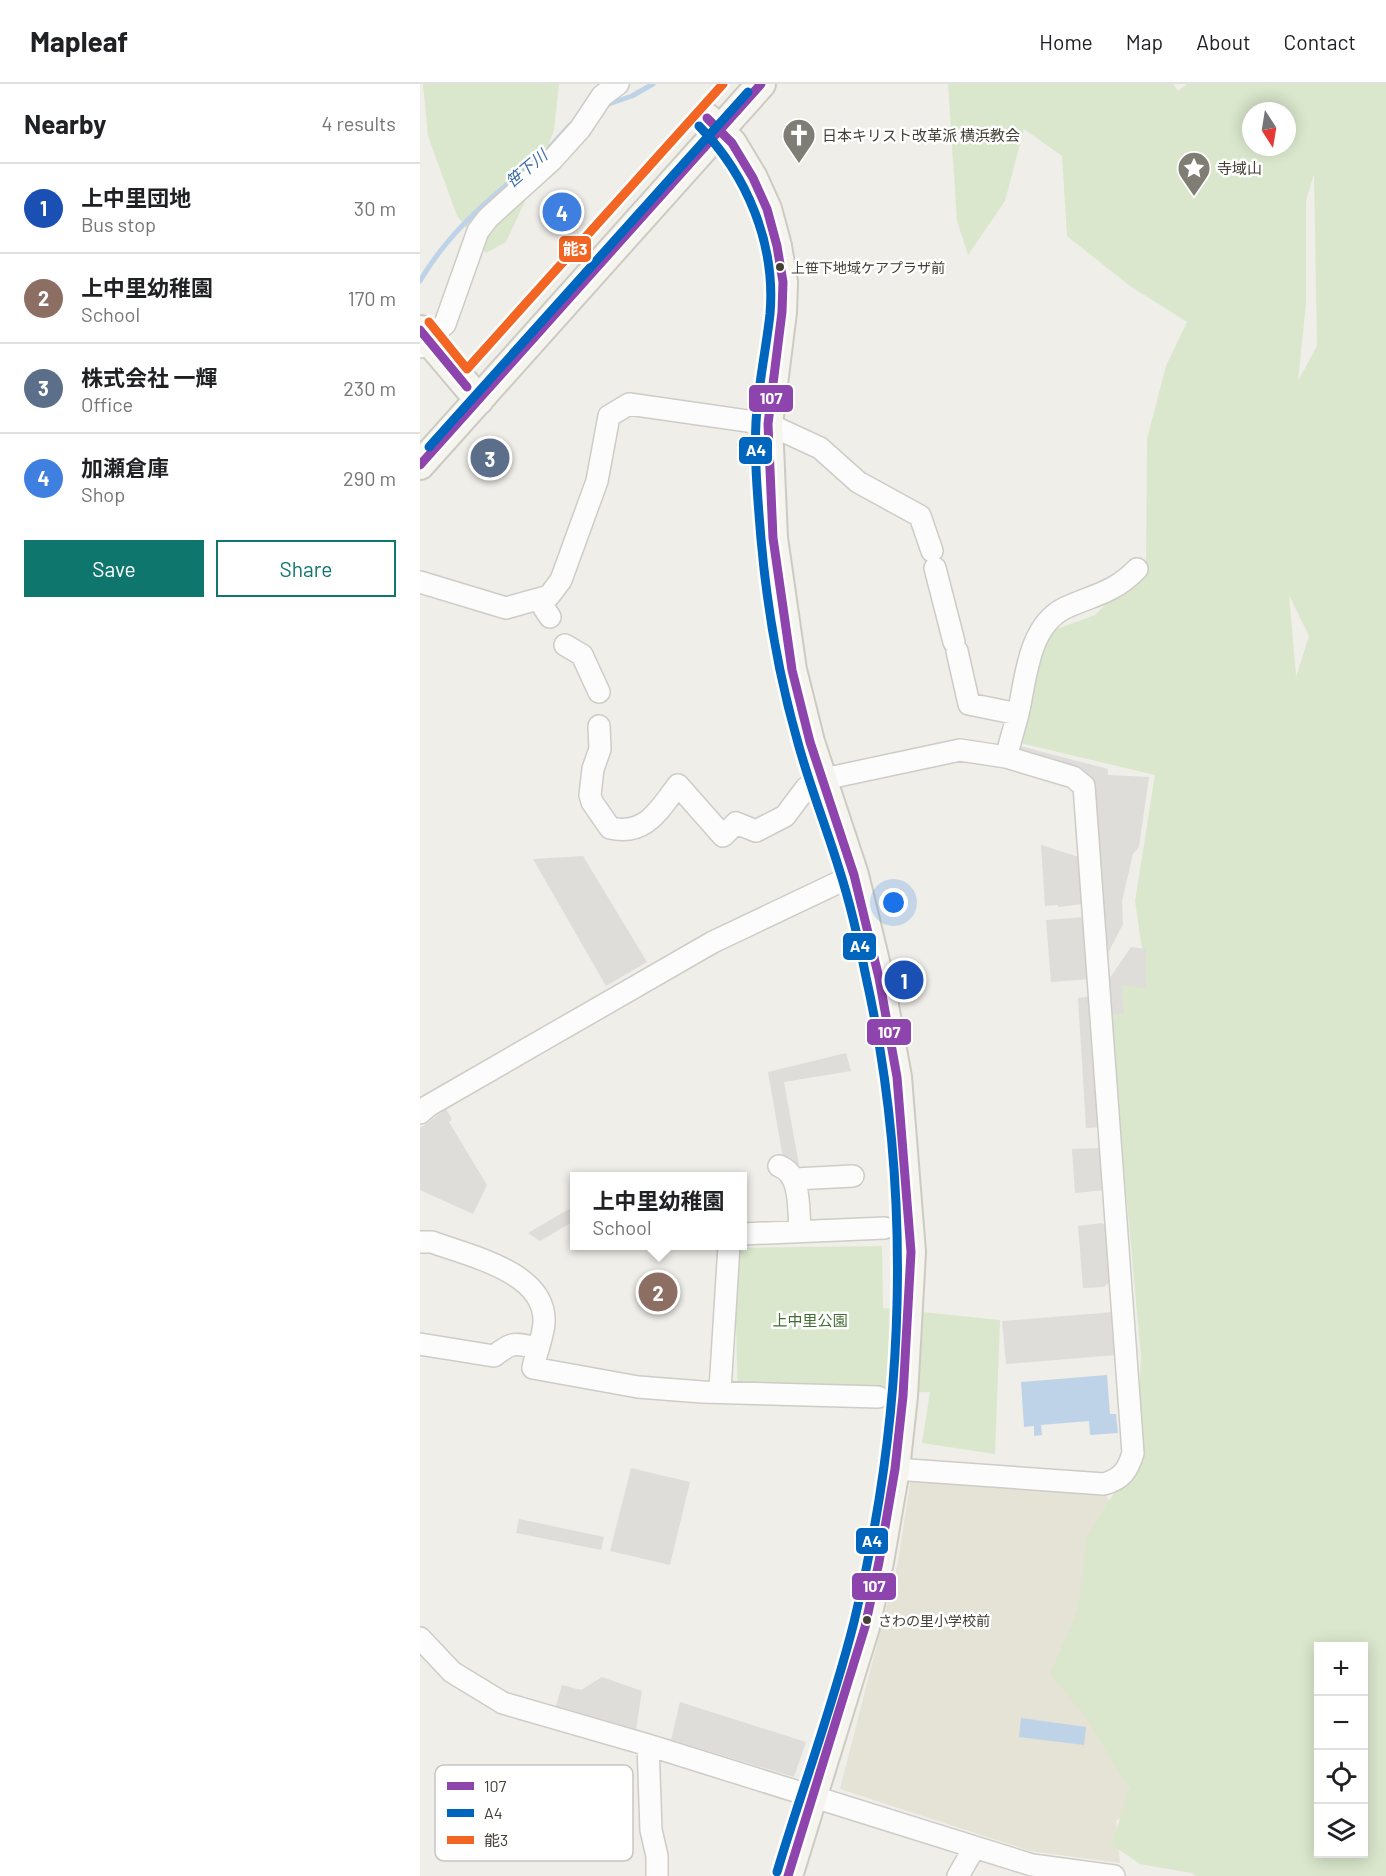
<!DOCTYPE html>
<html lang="en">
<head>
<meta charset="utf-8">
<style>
	:root { --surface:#fff; --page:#f6f6f6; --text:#202124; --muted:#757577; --line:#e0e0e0; --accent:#0f766e }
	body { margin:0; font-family:Barlow,"Noto Sans JP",sans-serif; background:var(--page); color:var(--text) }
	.controls { position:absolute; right:18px; bottom:18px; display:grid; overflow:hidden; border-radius:0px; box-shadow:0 3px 15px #0003 }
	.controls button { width:54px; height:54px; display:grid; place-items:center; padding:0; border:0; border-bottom:2px solid var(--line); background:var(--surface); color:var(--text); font:30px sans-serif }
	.compass { position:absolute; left:822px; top:18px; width:54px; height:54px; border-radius:50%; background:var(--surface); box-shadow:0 3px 15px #0003; rotate:168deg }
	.you { position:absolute; left:474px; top:819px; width:21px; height:21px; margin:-15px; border:4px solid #fff; border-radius:50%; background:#1a73e8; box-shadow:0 0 0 9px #1a73e833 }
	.badge { display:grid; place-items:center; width:39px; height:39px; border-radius:50%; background:var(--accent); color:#fff; font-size:20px; font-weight:700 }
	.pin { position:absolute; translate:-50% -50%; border:3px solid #fff; box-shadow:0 2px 6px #0006 }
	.popup { position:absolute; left:150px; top:1088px; width:177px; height:78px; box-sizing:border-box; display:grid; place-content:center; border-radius:0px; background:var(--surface); filter:drop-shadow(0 2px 4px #0005); font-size:20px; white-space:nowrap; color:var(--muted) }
	.popup b { font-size:22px; color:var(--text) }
	.popup::after { content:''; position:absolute; left:50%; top:100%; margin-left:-12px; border:12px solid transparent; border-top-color:var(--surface) }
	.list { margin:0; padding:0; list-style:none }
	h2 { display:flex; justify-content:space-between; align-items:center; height:78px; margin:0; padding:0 24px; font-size:26px }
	h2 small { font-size:20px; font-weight:400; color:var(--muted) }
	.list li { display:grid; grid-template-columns:39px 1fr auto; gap:18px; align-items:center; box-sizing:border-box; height:90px; padding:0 24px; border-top:2px solid var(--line) }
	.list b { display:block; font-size:22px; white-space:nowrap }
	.list p { margin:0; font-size:20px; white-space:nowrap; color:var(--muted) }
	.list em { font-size:20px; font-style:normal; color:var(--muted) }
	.actions { display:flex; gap:12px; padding:18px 24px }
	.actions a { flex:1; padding:14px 0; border:2px solid var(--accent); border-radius:0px; text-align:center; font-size:21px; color:var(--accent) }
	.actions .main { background:var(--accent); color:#fff }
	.icon { flex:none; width:33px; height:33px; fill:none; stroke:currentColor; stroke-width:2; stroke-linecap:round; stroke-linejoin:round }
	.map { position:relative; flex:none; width:966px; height:1792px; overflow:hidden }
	header { display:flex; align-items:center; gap:36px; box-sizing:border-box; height:84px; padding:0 30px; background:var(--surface); border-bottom:2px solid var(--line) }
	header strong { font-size:28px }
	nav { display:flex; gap:33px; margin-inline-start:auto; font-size:21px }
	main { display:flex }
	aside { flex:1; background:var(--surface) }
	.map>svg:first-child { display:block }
	.education { fill:#e5e2d6 }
	.green { fill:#dae7cc; fill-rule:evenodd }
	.parking { fill:#deddda }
	.water { fill:#bfd3e8 }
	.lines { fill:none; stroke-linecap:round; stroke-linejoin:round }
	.stream { stroke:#bfd3e8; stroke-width:5 }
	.street-casing { stroke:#cdccc7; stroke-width:24 }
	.secondary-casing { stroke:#cdcbc1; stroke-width:32 }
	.street { stroke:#fdfcfc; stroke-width:21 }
	.secondary { stroke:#f5f4ef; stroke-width:28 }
	.bus-1-casing { stroke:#fff; stroke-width:14 }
	.bus-2-casing { stroke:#fff; stroke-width:14 }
	.bus-3-casing { stroke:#fff; stroke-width:14 }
	.bus-1 { stroke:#8e44ad; stroke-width:9 }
	.bus-2 { stroke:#0065bd; stroke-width:9 }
	.bus-3 { stroke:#f26522; stroke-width:9 }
	.bus-dot { fill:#444037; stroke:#fff; stroke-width:2 }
	.labels { text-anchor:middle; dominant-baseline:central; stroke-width:5; stroke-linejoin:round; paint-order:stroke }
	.bus-label { font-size:14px; fill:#444037; stroke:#fff; text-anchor:start }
	.poi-label { font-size:15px; fill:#444037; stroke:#fff; text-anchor:start }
	.park-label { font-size:15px; fill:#426e31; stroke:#fff }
	.water-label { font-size:16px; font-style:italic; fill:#3d6da3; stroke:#fff }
	.key { fill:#fff; stroke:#c7c6c3; stroke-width:1.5 }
	.key-label { font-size:16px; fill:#444037 }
	.line-badge { stroke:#fff; stroke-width:2 }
	.badge-label { font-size:16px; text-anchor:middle; font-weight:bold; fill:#fff }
</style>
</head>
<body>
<header>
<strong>Mapleaf</strong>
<nav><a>Home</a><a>Map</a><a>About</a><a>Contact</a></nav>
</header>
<main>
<aside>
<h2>Nearby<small>4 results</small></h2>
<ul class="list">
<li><span class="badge" style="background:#1a4fb4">1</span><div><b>上中里団地</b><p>Bus stop</p></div><em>30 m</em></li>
<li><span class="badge" style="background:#8d6e63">2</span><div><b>上中里幼稚園</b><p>School</p></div><em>170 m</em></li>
<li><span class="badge" style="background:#5c6f8a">3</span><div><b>株式会社 一輝</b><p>Office</p></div><em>230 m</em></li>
<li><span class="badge" style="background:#3f7fe0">4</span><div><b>加瀬倉庫</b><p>Shop</p></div><em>290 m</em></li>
</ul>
<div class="actions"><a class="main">Save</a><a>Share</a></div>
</aside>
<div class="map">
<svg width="966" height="1792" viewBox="0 0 966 1792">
	<rect width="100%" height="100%" fill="#efeee9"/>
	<path class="education" d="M491,1393l193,15 14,22 -14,224 35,73 -23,9 4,43 -90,-12 -190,-62 58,-227z"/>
	<path class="green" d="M3,0h136l-5,46 -21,54 -27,58 -20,11 -29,-37 -29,-80z
		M528,0h225l5,7 9,-7h199v1792h-190l-5,-3 -51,-9 -28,-19 17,-56 -43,-72 -36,-43 28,-64 9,-72 50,-84 4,-98 -31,-341 12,-31 24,-8 -11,-75 20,-126 -139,-33 33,-110 46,-17 51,-51 1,-125 19,-73 21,-44 -57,-36 -63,-50 -5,-80 -38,-27 -19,72 -37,54 -11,-34zM831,27h36v36h-36zM894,90l3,172 -19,35 8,-77v-103zM869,511l20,41 -13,41v-1zM898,1562h46v208h-46z
		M462,1162l1,62 117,12 -5,134 -73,-11 8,-51 -192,3 -4,-147z"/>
	<path class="parking" d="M600,662l88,23v6l41,2 -10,70 -6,7 -11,47 1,23 -15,29 -3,-1 -12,-157 -70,-40z
		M621,761l38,12 4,47 -25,3v-2l-13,1z
		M163,772l64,106 -41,24 -73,-127z
		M665,833l6,62 -40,3 -5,-62z
		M711,863l15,2v39l-24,-3 2,29 -14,1 -3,-33z
		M673,912l9,131 -16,1 -8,-130z
		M426,969l5,18 -67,11 15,83 -15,-1 -16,-92z
		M26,1025l6,10 -3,3 38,63 -14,29 -53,-24v-62z
		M679,1064l5,6 2,36 -31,3 -3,-44z
		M154,1122v15l-34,20 -12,-8z
		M682,1139l6,5 4,51 -8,8 -21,1 -5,-62z
		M694,1228l3,43 -111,9 -4,-43z
		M211,1384l59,14 -20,83 -60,-14z
		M99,1435l85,18 -3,13 -85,-17z
		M182,1593l40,14 -6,38 -80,-23 6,-21 19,5z
		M260,1618l126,40 -12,35 -123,-37z"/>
	<path class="water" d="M687,1291l3,39h6l2,19 -28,2 -1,-14 -48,4 1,10 -8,1v-10l-10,1 -3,-45z
		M601,1634l65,9 -2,18 -65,-8z"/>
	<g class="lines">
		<path class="stream" d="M183,22l29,-10 21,-12
			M130,63l20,-22
			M0,197c29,-50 72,-85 117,-121"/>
		<defs>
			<path id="street" d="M0,263l25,-23 33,-93 10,-13 64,-58 28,-31 22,-33 16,-12
				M515,484l19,74
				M0,498l86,26 43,-12 12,-16 36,-99 12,-65 20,-12 139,20 52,24 38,34 62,34 12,35
				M124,524l6,9
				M145,561l17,10 17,37
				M537,567l12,53 49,10 -12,43
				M598,630c8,-35 10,-88 47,-106 28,-13 49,-15 72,-39
				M179,642l1,23 -7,20 -3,26 2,7 18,26c36,8 49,-18 68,-43l45,51 13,-13 20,8 29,-15 21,-28 18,-9 136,-29 46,7 67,20 11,9 49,667c-5,17 -11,26 -29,31l-209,-15
				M0,1029l8,-7 285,-164 141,-67
				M359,1082c23,8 19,44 21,64
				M375,1095l58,-3
				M322,1150l143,-6
				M0,1158h12c37,14 115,30 112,81 -1,14 -8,30 -11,45l105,19 64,5 176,5
				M0,1260l74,12c21,-16 20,-12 44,-8
				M300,1306l9,-144
				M0,1554l32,34 51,31 145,42 384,120 82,11
				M228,1661l3,85 6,26v20
				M538,1792l16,-28"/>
			<path id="secondary" d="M287,34l25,25 21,35 14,31 10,37 6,36 -1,30 -14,112 5,114 19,132 18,72 44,133 25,103 18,99 14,175 -8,144 -8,73 -16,93 -14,65 -77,249
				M0,246l59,70
				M0,381l341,-381"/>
		</defs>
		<use href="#street" class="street-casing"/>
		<use href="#secondary" class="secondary-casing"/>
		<use href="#street" class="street"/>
		<use href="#secondary" class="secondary"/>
		<defs>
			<path id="bus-1" d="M287,34l25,25 21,35 14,31 10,37 6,36 -1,30 -14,112 5,114 19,132 18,72 44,133 25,103 18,99 14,175 -8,144 -8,73 -16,93 -14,65 -77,249
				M0,246l47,57
				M0,381l341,-381"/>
			<path id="bus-2" d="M279,42c48,49 77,118 71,188 -4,36 -12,72 -14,108 -2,38 2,79 5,117 6,69 18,138 37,204 12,44 29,86 42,129 11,34 19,70 26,105 47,210 40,437 -12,645 -21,84 -52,167 -77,250
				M9,363l319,-355"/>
			<path id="bus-3" d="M9,238l38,47 256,-285"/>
		</defs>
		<use href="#bus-1" class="bus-1-casing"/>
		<use href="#bus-2" class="bus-2-casing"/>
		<use href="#bus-3" class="bus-3-casing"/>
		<use href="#bus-1" class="bus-1"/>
		<use href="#bus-2" class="bus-2"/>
		<use href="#bus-3" class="bus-3"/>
	</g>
	<defs>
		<symbol id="church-pin" viewBox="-11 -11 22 30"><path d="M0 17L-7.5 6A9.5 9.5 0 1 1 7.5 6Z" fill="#807d75" stroke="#fff"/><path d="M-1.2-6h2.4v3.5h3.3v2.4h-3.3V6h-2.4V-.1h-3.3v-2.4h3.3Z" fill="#fff"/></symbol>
		<symbol id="sight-pin" viewBox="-11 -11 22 30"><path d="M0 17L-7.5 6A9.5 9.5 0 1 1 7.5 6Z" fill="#807d75" stroke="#fff"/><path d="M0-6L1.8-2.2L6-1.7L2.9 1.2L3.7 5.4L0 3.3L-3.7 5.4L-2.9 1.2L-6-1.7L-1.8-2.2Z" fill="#fff"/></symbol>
	</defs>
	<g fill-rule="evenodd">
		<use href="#church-pin" x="360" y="32" width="38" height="52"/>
		<use href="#sight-pin" x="755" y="65" width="38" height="52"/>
	</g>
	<g class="bus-dot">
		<circle cx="360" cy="183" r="5"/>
		<circle cx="447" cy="1536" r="5"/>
	</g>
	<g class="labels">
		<g class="bus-label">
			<text x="371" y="183">上笹下地域ケアプラザ前</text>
			<text x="458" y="1536">さわの里小学校前</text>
		</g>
		<g class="poi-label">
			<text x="402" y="51">日本キリスト改革派 横浜教会</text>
			<text x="797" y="84">寺域山</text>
		</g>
		<g class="park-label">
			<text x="390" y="1236">上中里公園</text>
		</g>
		<g class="water-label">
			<text transform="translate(106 84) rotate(-40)">笹下川</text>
		</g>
	</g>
	<rect x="15" y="1681" width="198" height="96" rx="9" class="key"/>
	<rect x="27" y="1698" width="27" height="8" fill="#8e44ad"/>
	<rect x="27" y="1725" width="27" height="8" fill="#0065bd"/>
	<rect x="27" y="1752" width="27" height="8" fill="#f26522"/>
	<g class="key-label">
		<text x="64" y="1708">107</text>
		<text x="64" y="1735">A4</text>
		<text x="64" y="1762">能3</text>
	</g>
	<g class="line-badge">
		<rect x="138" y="151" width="34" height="28" rx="6" fill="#f26522"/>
		<rect x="328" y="300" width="46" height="29" rx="6" fill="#8e44ad"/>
		<rect x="318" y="352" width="35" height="29" rx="6" fill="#0065bd"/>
		<rect x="422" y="848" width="35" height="29" rx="6" fill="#0065bd"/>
		<rect x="446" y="934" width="46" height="28" rx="6" fill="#8e44ad"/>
		<rect x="435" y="1443" width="34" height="28" rx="6" fill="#0065bd"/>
		<rect x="431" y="1488" width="46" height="29" rx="6" fill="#8e44ad"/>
	</g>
	<g class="badge-label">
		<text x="155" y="171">能3</text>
		<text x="351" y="320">107</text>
		<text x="336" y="372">A4</text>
		<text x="440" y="868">A4</text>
		<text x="469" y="954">107</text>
		<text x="452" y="1463">A4</text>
		<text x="454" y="1508">107</text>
	</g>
</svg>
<div class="controls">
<button>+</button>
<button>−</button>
<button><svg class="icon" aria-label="locate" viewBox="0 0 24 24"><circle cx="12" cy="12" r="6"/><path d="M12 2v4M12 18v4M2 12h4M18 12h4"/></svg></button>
<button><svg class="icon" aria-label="layers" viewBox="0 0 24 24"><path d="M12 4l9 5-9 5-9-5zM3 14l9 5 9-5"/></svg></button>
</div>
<svg class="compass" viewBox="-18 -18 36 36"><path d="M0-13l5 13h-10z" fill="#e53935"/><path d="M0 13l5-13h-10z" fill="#757577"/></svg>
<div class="you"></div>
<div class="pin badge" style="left:484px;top:896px;background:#1a4fb4">1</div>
<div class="pin badge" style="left:238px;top:1208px;background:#8d6e63">2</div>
<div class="popup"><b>上中里幼稚園</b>School</div>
<div class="pin badge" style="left:70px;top:374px;background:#5c6f8a">3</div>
<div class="pin badge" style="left:142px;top:128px;background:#3f7fe0">4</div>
</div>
</main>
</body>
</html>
